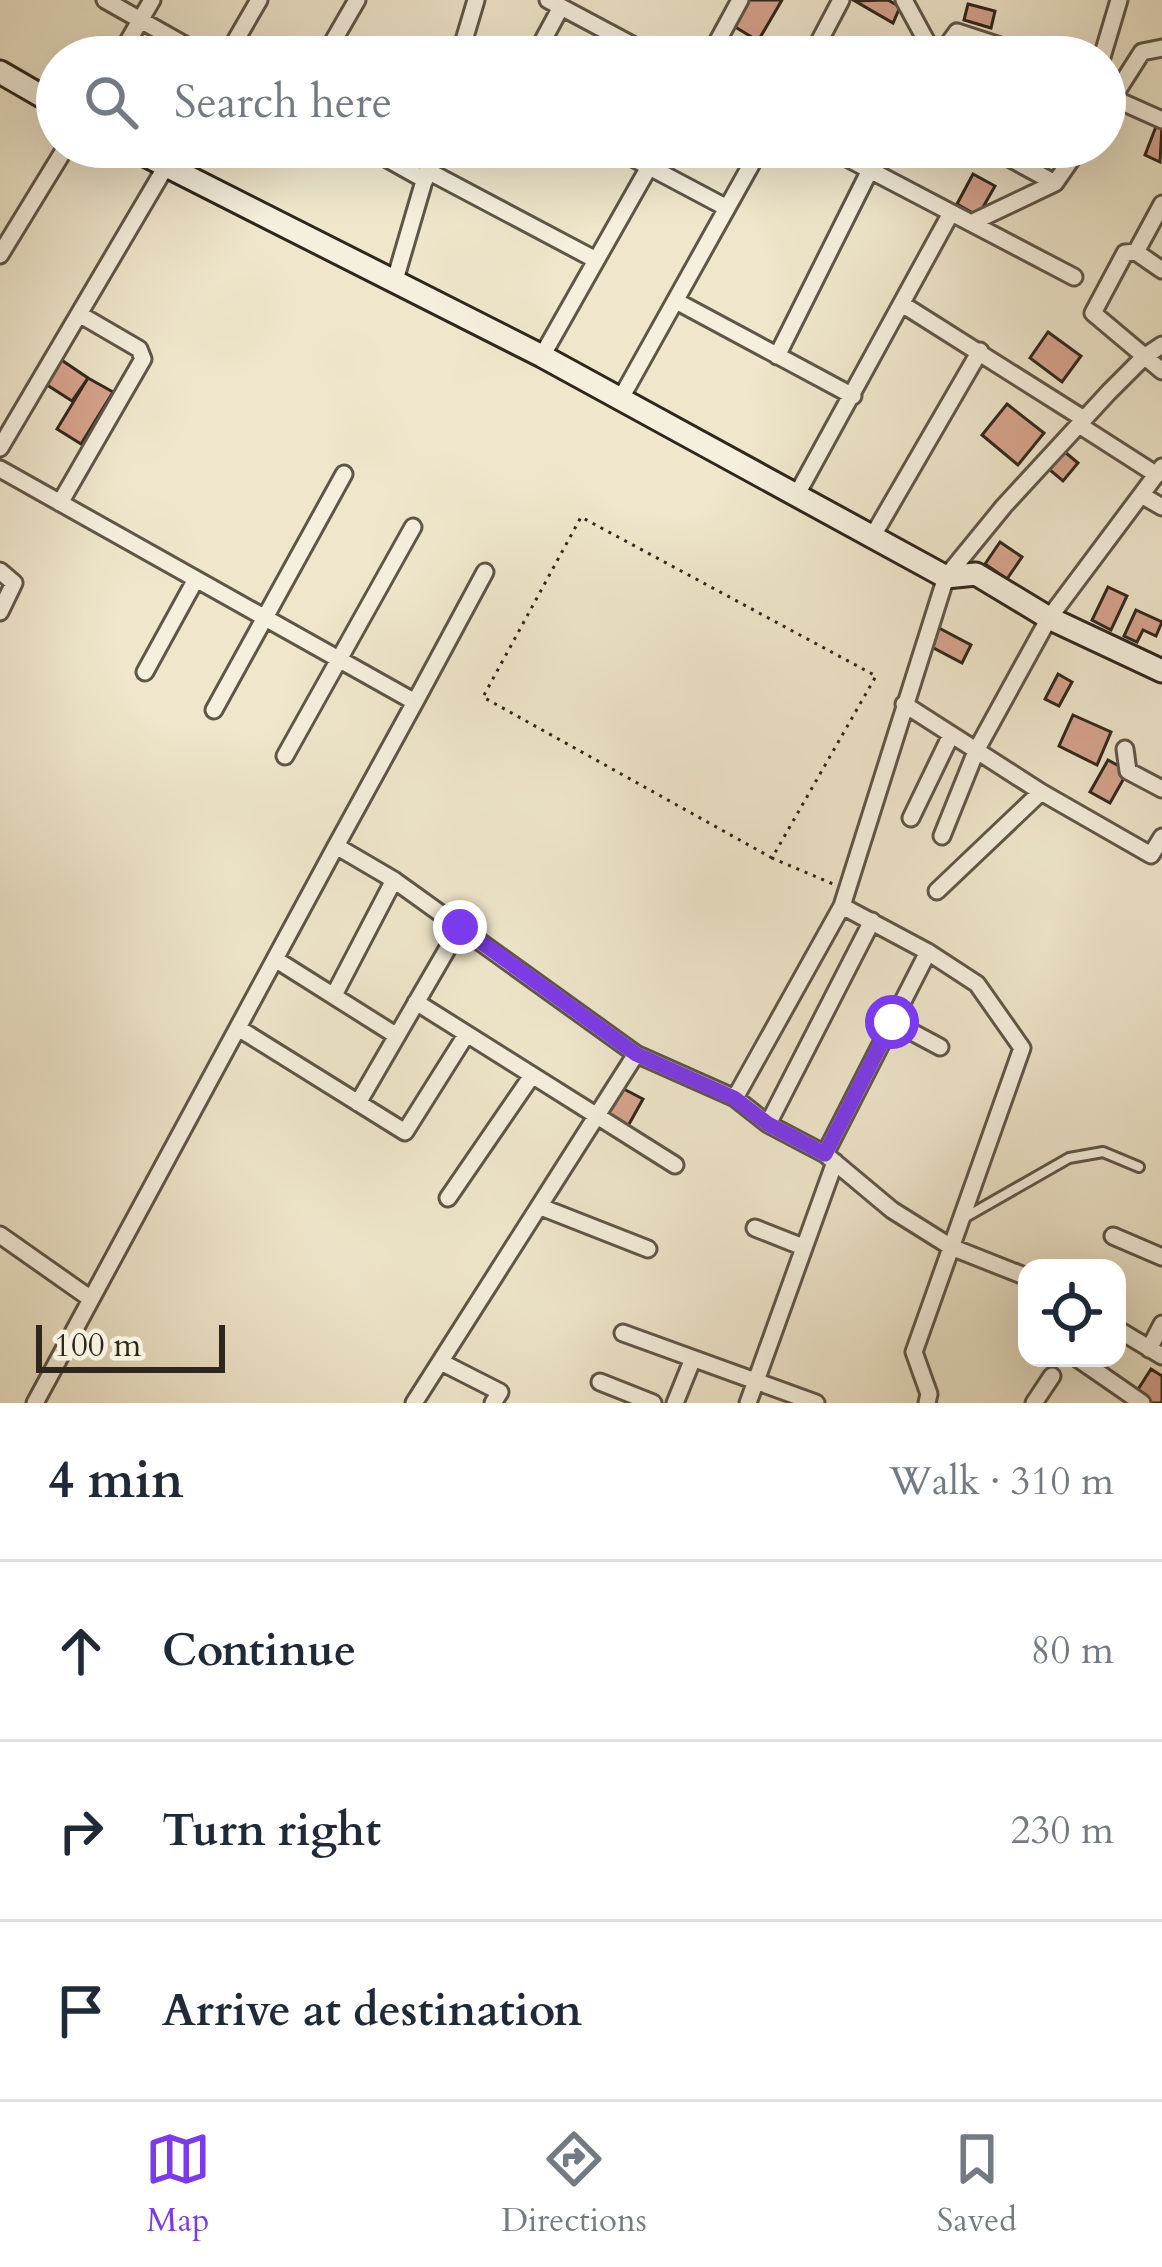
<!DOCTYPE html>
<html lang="en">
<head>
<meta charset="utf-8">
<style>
	:root { --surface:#fff; --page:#f2f2f3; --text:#1f2937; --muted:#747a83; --line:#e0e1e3; --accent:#7c3aed }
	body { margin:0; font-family:Cardo,serif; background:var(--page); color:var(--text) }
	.controls { position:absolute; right:36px; bottom:36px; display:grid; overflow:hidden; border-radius:24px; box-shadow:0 12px 48px #0002 }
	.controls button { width:108px; height:108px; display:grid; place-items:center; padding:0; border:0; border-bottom:3px solid var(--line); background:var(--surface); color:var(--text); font:60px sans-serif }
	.scale { position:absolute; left:36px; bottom:30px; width:189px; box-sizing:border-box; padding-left:12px; border:6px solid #2f261d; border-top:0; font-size:33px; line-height:42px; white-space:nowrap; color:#2f261d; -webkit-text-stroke:9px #f5efdd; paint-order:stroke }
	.stop { position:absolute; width:36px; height:36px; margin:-27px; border:9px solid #7c3aed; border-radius:50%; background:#fff }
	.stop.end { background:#7c3aed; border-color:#fff; box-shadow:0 3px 12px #0008 }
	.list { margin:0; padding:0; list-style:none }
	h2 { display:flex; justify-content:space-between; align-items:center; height:156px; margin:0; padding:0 48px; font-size:51px }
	h2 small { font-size:39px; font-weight:400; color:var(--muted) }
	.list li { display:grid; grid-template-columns:78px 1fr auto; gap:36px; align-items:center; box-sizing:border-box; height:180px; padding:0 48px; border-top:3px solid var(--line) }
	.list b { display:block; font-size:45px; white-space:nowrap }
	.list em { font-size:39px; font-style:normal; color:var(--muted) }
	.icon { flex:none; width:66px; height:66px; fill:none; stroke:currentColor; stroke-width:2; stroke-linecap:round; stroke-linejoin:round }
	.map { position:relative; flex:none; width:1162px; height:1403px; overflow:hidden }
	.search { position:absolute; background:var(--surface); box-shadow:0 12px 48px #0002; left:36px; right:36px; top:36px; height:132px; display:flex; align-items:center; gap:30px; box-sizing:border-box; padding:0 42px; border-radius:66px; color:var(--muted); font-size:45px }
	.sheet { height:696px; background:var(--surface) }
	nav { display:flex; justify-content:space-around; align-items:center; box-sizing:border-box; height:168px; border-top:3px solid var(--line); background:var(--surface); font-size:33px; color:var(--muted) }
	nav a { display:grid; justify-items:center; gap:6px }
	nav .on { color:var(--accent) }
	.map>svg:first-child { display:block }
	.building { fill:#d7a38d; stroke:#2f261d; stroke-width:3 }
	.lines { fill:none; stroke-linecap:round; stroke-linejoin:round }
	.lane-casing { stroke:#5f5648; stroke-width:14 }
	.street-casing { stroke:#5f5648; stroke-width:21 }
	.secondary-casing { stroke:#2f261d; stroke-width:27 }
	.path { stroke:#2f261d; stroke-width:3; stroke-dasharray:3 6; stroke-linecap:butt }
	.lane { stroke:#f5efdd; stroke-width:8 }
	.street { stroke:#f5efdd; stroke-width:15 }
	.secondary { stroke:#f5efdd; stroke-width:21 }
	.route { stroke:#7c3aed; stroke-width:15 }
</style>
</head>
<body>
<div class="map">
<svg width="1162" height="1403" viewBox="0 0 1162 1403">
	<rect width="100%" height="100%" fill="#efe6cb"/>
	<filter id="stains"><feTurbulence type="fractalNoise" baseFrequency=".00167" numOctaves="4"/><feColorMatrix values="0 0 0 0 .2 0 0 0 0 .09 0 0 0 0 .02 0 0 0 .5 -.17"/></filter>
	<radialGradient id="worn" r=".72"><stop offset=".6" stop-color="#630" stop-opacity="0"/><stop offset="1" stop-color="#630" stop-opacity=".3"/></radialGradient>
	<path class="building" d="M746,0h36l-24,41 -26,-16z
		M888,0l12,7 -7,16 -38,-22z
		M968,4l27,7 -4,17 -27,-8z
		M1157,124l5,2 -2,36 -15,-7z
		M973,174l22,12 -17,30 -21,-12z
		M1048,332l33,24 -19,26 -32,-24z
		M60,359l28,19 -16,23 -28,-18z
		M88,378l25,14 -32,52 -24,-15z
		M1007,404l37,29 -26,32 -36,-30z
		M1059,447l19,16 -15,18 -19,-16z
		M1000,542l22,15 -15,22 -22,-15z
		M1108,587l19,9 -16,34 -19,-10z
		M1136,610l26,12 -6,14 -13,-6 -6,12 -13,-6z
		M939,628l32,17 -9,18 -32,-17z
		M1058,674l14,8 -13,24 -14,-7z
		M1073,715l38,17 -14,33 -38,-19z
		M1108,760l20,11 -18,32 -20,-11z
		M620,1087l23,12 -15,27 -22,-12z
		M1151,1369l11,7v27h-13l-14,-9z"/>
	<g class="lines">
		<defs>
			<path id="lane" d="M964,1218l105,-60 34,-6 36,15"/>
			<path id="street" d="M105,0l101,57
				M548,0l107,57
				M904,0l31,57
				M119,57l33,-57
				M226,57l33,-57
				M324,57l33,-57
				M459,57l17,-57
				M534,57l27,-50
				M709,57l31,-57
				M811,57l30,-57
				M939,57l18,-25 77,25
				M1102,57l17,-57
				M1113,98l49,22
				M1105,110l37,-58 20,-4
				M366,147l59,33
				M612,147l115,61
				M826,147l248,130
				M989,147l66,36
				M428,171l168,89
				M1162,204l-26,48 -11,1 -32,60 69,58
				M971,223l84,-40 25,-36
				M1136,252l26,18
				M0,255l66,-108
				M395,280l39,-133
				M676,301l177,95
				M902,304l182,115
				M542,356l107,-189
				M777,356l93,-186
				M621,398l140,-251
				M1079,425l78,50
				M0,448l165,-280
				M0,469l415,233 -79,144 58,34 242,174 99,44 33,26 57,30 67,56 59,37 76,30
				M796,496l155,-283
				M1143,496l19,11
				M60,503l83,-144 -4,-10 -60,-35
				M871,539l109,-188
				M0,571l14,12 -14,29
				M145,672l51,-93
				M415,702l70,-130
				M904,704l137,88 110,63 11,-18
				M214,710l130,-236
				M1125,749l3,22 34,18
				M285,756l128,-229
				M911,818l40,-83
				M942,836l35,-87 72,-131 113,-151
				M937,891l104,-99
				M842,906l86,46 49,32 45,64 -108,304 15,42 -2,9
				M275,959l122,77
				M334,995l60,-115
				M416,1002l259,163
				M893,1022l47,25
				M238,1028l167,104 61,-97
				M735,1098l107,-192 104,-329 58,-71 105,-114 35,-35 18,-12
				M358,1103l102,-176
				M768,1124l104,-203
				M825,1154l103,-202
				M448,1198l83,-121
				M541,1207l107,42
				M755,1228l48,19
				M0,1235l91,64
				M1113,1236l49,21
				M1117,1329l45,27
				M623,1333l193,70
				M1149,1349l13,-25
				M1077,1358l65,45
				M441,1362l59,30 -7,11
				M600,1382l53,21
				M35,1403l301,-557
				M414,1403l222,-349
				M675,1403l17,-42
				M748,1403l87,-241
				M1034,1403l18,-27"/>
			<path id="secondary" d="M0,72l57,33
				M129,147l413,209 404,221 30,-3 73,44 113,53"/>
		</defs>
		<use href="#lane" class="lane-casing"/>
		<use href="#street" class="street-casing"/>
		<use href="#secondary" class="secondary-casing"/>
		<path class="path" d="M772,858l-289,-161 98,-180 295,159 -104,182 61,26"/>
		<use href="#lane" class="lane"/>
		<use href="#street" class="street"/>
		<use href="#secondary" class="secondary"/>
	</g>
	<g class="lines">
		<path class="route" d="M460,927l176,127 98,44 34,26 57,30 67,-132"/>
	</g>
	<rect width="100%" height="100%" filter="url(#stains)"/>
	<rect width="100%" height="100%" fill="url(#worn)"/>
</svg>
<div class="controls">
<button><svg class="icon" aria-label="locate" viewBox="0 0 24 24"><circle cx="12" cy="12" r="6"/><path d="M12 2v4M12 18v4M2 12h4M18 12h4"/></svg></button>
</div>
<div class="scale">100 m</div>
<div class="stop" style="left:892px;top:1022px"></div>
<div class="stop end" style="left:460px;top:927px"></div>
<div class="search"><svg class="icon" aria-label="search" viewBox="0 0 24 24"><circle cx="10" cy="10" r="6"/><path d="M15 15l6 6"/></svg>Search here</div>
</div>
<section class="sheet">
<h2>4 min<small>Walk · 310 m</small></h2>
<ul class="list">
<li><svg class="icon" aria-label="ahead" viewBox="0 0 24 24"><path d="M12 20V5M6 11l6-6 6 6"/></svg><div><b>Continue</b></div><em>80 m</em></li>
<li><svg class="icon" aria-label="right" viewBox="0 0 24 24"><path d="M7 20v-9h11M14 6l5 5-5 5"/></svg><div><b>Turn right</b></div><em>230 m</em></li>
<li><svg class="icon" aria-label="arrive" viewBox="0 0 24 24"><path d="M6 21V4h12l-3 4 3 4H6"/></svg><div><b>Arrive at destination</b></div></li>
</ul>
</section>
<nav>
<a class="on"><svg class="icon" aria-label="map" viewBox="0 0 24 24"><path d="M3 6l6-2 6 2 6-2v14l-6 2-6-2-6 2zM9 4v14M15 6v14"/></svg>Map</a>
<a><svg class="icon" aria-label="directions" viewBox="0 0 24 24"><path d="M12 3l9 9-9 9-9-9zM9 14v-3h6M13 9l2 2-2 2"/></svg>Directions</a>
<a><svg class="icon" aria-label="saved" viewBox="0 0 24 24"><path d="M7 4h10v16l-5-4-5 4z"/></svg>Saved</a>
</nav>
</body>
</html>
